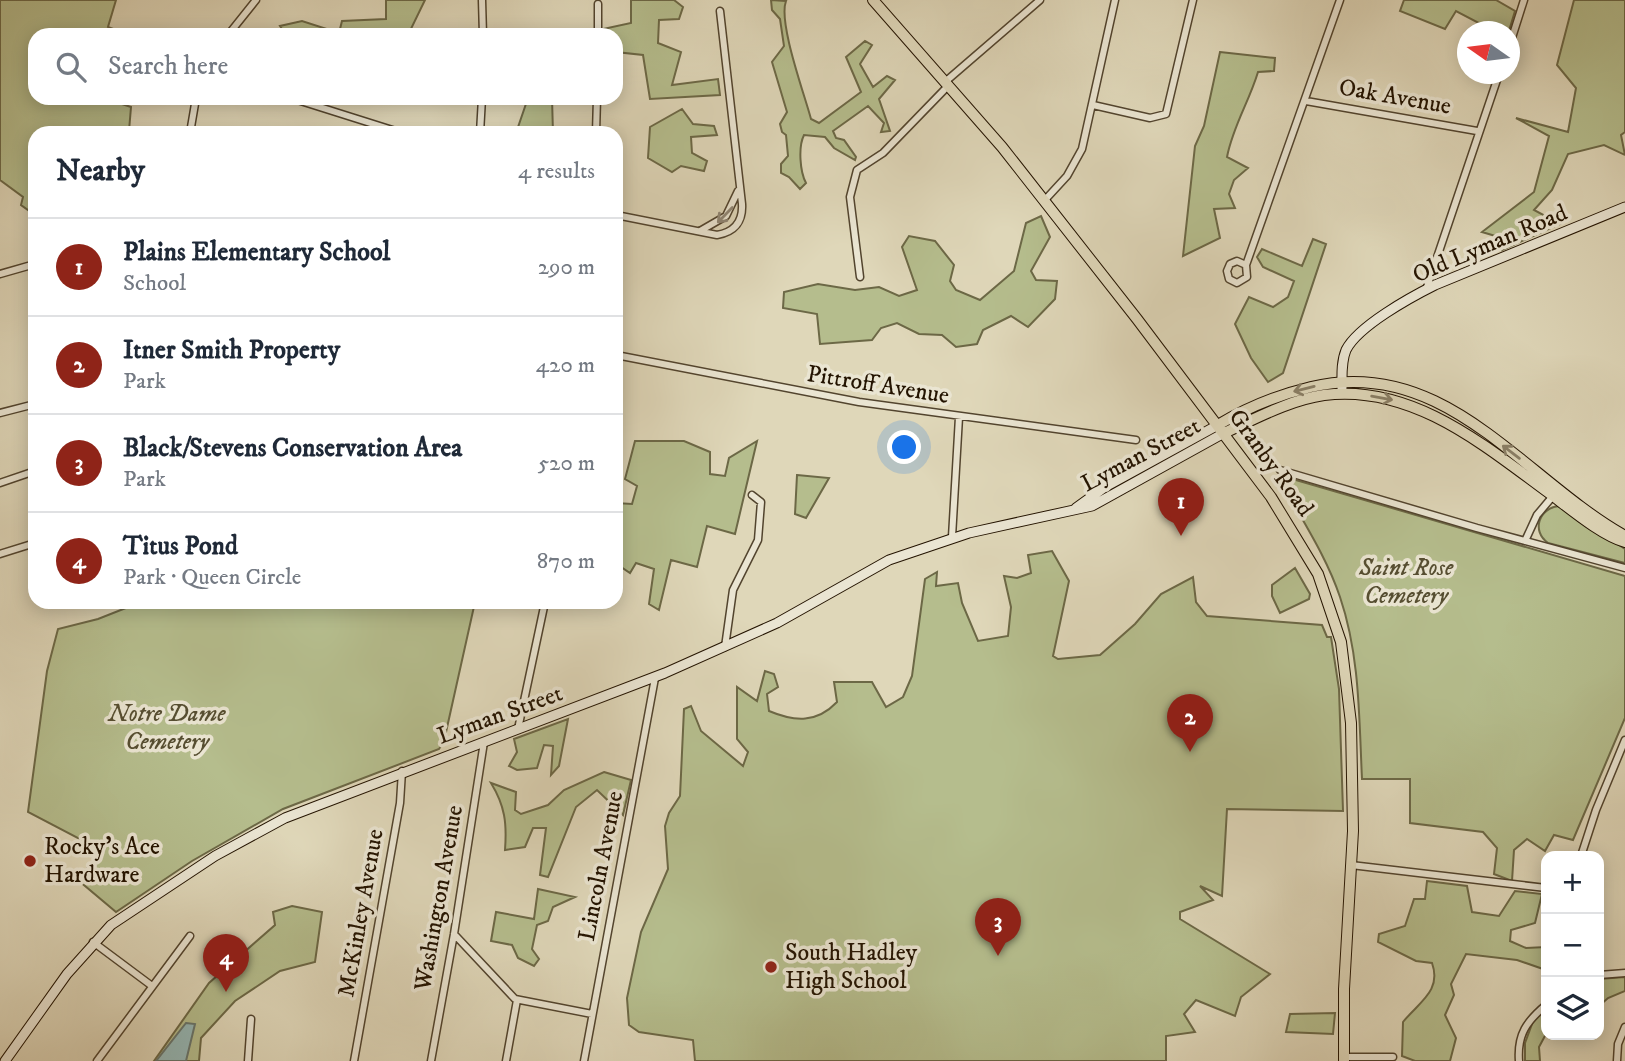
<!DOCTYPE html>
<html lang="en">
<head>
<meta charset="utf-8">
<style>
	:root { --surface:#fff; --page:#f6f6f7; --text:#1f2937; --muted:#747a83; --line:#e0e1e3; --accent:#8f2418 }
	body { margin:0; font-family:"IM FELL DW Pica",serif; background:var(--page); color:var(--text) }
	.controls { position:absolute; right:21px; bottom:21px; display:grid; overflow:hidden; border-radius:14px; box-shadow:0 4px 18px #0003 }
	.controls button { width:63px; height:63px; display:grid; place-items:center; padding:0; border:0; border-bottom:2px solid var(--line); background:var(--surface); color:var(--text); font:35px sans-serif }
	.compass { position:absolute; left:1457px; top:21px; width:63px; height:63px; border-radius:50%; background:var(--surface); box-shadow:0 4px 18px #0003; rotate:284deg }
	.you { position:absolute; left:905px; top:448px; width:24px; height:24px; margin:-18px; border:5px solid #fff; border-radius:50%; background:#1a73e8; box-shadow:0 0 0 10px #1a73e833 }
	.badge { display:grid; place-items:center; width:46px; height:46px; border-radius:50%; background:var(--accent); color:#fff; font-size:23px; font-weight:700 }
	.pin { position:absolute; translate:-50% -58px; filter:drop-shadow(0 2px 4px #0008) }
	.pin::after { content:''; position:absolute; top:37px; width:24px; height:21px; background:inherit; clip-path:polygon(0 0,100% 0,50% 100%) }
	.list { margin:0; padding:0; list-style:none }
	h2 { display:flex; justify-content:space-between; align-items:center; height:91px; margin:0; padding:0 28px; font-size:30px }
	h2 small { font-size:23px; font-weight:400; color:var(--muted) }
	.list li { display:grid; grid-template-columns:46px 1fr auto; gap:21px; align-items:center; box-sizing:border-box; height:98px; padding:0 28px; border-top:2px solid var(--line) }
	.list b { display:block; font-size:26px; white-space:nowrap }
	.list p { margin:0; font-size:23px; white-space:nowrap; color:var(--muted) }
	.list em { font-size:23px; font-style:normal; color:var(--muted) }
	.icon { flex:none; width:38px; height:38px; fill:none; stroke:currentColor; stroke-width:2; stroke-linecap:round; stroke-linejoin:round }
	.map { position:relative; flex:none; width:1625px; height:1061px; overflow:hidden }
	.search { position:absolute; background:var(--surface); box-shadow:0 4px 18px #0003; left:28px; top:28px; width:595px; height:77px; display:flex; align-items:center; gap:18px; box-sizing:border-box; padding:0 24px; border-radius:21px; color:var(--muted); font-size:26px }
	.panel { position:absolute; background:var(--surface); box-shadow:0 4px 18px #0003; left:28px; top:126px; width:595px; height:483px; border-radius:21px }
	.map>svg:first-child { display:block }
	.green { fill:#b5bd8d; stroke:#6c6846; stroke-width:2 }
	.water { fill:#95b8b7; stroke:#67766e; stroke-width:2 }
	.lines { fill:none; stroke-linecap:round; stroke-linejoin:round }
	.street-casing { stroke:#52442e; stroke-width:9 }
	.secondary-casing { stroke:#231300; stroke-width:11 }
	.primary-casing { stroke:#231300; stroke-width:12 }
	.street { stroke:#eae5d2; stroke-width:6 }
	.secondary { stroke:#eae5d2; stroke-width:9 }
	.primary { stroke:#dfd7b9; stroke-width:10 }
	.oneway { stroke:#908674 }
	.oneway2 { stroke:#8a7f66 }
	.poi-dot { fill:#8f2418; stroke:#eae5d2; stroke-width:2.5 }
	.labels { text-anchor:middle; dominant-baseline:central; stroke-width:7; stroke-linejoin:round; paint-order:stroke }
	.street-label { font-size:24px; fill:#231300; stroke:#eae5d2 }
	.park-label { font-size:24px; font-style:italic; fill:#564e31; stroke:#eae5d2 }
	.poi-label { font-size:24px; fill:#231300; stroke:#eae5d2; text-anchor:start }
</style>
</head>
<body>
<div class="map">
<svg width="1625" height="1061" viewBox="0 0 1625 1061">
	<rect width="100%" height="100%" fill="#dfd7b9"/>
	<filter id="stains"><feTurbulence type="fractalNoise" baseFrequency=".00286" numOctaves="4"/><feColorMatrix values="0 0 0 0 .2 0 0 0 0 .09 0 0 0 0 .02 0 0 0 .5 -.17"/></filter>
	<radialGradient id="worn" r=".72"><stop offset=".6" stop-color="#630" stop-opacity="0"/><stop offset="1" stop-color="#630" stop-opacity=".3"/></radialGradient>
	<path class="green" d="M0,0h116l-8,27 13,5v3h-86v63h69l27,9 -2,24 4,2h-98v82l-14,-10 2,-8 -23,-17z
		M386,0h39l-17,35h-122l-6,-9 22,-5 37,12 3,-12 44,-2z
		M631,0h43l9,7 -4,12 -20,1 -1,23 23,9 -9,33 46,-6 2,16 -70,4 -7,-44 -27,-3v-17h-13v-6l28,-6z
		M771,0l15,1c-8,21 18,92 25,118l8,4 42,-31 -15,-35 19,-16 7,4 -12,19 13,23 14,-11 8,4 -16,19 11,32 -9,1 3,-9 -16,-17 -35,25 3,7 8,2 12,17 -1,3 -21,-12 -9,-11 -21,-2c-6,12 -4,37 2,48l-6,6 -11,-12 -8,-4v-9l7,-8 -2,-21 -4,-3 -2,-8 7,-12 -15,-50 12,-16 -4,-27 -8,-9z
		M1404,0h92l19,11 -6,20h-15l-38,-20 -11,18 -45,-18z
		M1574,0h51v132l-4,3 4,20 -21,-10 -36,9 -16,36 -18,20 26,14 -58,26 -3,-13 -17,-5 52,-40 15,-56 -33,-18 52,14 8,-44 -19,-23z
		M1220,52l55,6 -1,13 -16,1c-9,30 -25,54 -31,85l21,11 -14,12 -5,14 6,14 -21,1 6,29 -37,18 12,-110 9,-20z
		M528,98h24l1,35h-37z
		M682,109l11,15 21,2 3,9 -26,2 1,16 15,8 -3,10 -23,-5 -9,6 -24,-14 2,-31z
		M1041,216l9,21 -19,34 5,9 21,1 -2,18 -27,28 -17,-11 -28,14 -6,14 -21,3 -14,-12 -23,-1 -22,-11 -16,5 -9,12 -52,4 -3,-30 -34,-6 1,-16 34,-8 37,6 24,-3 20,9 18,-6 -15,-43 7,-11 26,5 19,24 -4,16 6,9 24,10 34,-29 12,-48z
		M1313,239l13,5 -43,129 -15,9 -17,-24 -16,-34 14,-27 24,10 15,-10 6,-16 -31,-14 -6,-10 5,-8 40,17z
		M635,441h49l26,11v22l15,2 4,-18 28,-17 -22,93 -28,-8 -10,41 -26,-7 -12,50 -10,-6 5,-35 -18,-6 -6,10 -9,-6 -5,29 3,-60 -3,-33 16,1 5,-18 -12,-7z
		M797,475l32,3 -23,40 -11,-4z
		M1289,478l336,98v142l-52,122 -19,-5 -9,16 -18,-12 -13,11 -2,31 -18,-7 3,-26 -14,-16 -73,-9v-44h-48c-3,-61 -2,-123 -22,-182 -13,-39 -36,-74 -56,-110z
		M1559,506l66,43v14l-77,-20c-17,-12 -9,-35 11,-37z
		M1052,551l17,30 -16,75 5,3 42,-4 35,-31 26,-30 32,-17 3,25 11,14 115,9 5,12h4l8,52 4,122 -116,-2 -5,87 -22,-10 13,14 -33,12v7l90,55 -29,23 -6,19 -39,-16 -12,14 11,18 -29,4v25h-471l-2,-21 -54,-8 -10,-7 -2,-27 14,-66 27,-63 -3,-43 4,-13 11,-17 4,-87 7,-3 10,25 42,35 5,-14 -11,-13v-52l20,14 8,-30 9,3 4,13 -11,7 2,17c26,11 48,12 68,-9l-3,-20h38l14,25 17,-10 9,-21 13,-97 12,-7 -1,14 22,-3 4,20 16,38 30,-5 3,-29 -7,-31 13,2 14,-5 -3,-18z
		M1295,568l15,26 -1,5 -29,14 -8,-17v-11z
		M141,602h334l-31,139 -5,8 -156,60 -91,52 -76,51 -38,-32 23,-30 -73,-38 19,-141 11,-42 40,-10z
		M568,719l-9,47 -8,9 2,-29 -9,-1 -7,23 -20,2 -8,-4 8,-14 -3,-13z
		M604,772l27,8 -8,35 -26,-25 -21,17 -28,70 -8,-2 6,-47h-13l-8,19 -20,3c2,-27 0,-44 -14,-67l25,9 -1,18 6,4 27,-9 16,-15z
		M1427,881l40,5 5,26 27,4 16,-25 27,3 -7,29 -24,7 -1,11 16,7 20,-1v23l-29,-10 -51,-6 -15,30 3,11 -9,20 11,23 -6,23h-35l-13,-5 1,-34c16,-20 39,-31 29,-59l-16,-2 -38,-19 1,-8 26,-8 9,-27h11z
		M538,889l37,8 -22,10 -5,14 -11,4 -5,24 7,10 -5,7 -16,-8 -6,-13 -21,-4 5,-29 38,7z
		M292,906l30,6 -7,50 -35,9 -45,30 -34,37 -2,23h-45l55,-78 66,-58 -2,-13z
		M1625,977v14l-17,7 -9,8v-27z
		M1546,1012v22l-7,13 1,14h-15v-18l10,-27z
		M1335,1013l-2,21 -47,-2 4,-18z"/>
	<path class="water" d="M186,1023l9,1 -9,37h-30z"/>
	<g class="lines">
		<defs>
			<path id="street" d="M482,0l1,35
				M228,35l28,-35
				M598,35v-31
				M1510,44l14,-44
				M945,82l95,-82
				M291,98l111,35
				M1306,101l171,30
				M1093,105l57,13 16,-4 27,-114
				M190,133l6,-35
				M480,133l2,-35
				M596,133l1,-35
				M1044,201l23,-25 15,-27 33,-149
				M616,215l101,20c18,-3 26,-14 25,-31l-22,-193
				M700,231l26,-15 12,-25
				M1246,265l-9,-4 -7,3 -3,7 2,8 8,4 10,-6 -1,-12 94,-265
				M0,274l35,-10
				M860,277l-10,-80 7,-27 26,-17 65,-67
				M1426,290l73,-216
				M616,355l243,47 277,38
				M0,413l35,-9
				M1280,470l197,58 148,40
				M0,483l35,-12
				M952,537l7,-120
				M1525,541l12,-26 16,-19
				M0,554l35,-11
				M725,647l8,-57 25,-50 3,-38 -9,-7
				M518,729l27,-127
				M1581,856l15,-46 29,-70
				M1351,865l195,23
				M454,934l61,65 77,15
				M93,942l59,44
				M1599,975l26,-2
				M1344,1057h49
				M97,1061l93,-125
				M248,1061l3,-42
				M354,1061l46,-258 2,-32
				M431,1061l23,-127 30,-192
				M506,1061l11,-61
				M584,1061l71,-383
				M1519,1061c-2,-27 8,-40 27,-56
				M1617,1061l1,-17 7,-17"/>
			<path id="secondary" d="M1342,388c0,-12 -1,-26 4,-38 12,-24 65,-53 89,-65l190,-78
				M1076,508l29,-21 113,-62
				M5,1061l62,-87 44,-49 104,-69 70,-38 380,-145 112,-50 112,-63 80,-27 123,-27 132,-73"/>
			<path id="primary" d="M873,0l129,147 135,172 134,178 47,77 23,68 10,81 2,108 -9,158v72
				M1218,425c28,-17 60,-30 93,-38 134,-32 211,91 314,149
				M1224,433c31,-14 65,-33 100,-38 86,-11 156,47 221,95 21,15 55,45 80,52"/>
		</defs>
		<use href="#street" class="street-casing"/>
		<use href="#secondary" class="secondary-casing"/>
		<use href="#primary" class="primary-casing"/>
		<use href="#street" class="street"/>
		<use href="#secondary" class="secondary"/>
		<use href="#primary" class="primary"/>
	</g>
	<defs><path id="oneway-shaft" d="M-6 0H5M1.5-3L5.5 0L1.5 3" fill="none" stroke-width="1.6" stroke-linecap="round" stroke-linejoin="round" transform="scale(1.75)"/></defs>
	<use class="oneway" href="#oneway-shaft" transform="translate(725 215) rotate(134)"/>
	<g class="oneway2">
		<use href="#oneway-shaft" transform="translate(1304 389) rotate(166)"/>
		<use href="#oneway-shaft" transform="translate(1382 398) rotate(10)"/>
		<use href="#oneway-shaft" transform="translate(1511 452) rotate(-143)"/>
	</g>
	<g class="poi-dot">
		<circle cx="30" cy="861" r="7"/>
		<circle cx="771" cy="967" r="7"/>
	</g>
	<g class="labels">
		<g class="street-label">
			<text transform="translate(1395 97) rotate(10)">Oak Avenue</text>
			<text transform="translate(1490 244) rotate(-23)">Old Lyman Road</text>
			<text transform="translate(878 385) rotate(9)">Pittroff Avenue</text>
			<text transform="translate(1141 455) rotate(-28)">Lyman Street</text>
			<text transform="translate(1271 463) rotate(54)">Granby Road</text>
			<text transform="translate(500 715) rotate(-20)">Lyman Street</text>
			<text transform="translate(601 866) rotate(-79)">Lincoln Avenue</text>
			<text transform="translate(439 898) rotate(-80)">Washington Avenue</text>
			<text transform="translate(361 913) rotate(-80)">McKinley Avenue</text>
		</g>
		<g class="park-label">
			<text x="1406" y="568">Saint Rose<tspan x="1406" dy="28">Cemetery</tspan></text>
			<text x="167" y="714">Notre Dame<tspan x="167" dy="28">Cemetery</tspan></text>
		</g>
		<g class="poi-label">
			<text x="44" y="847">Rocky's Ace<tspan x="44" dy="28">Hardware</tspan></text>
			<text x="785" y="953">South Hadley<tspan x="785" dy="28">High School</tspan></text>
		</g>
	</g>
	<rect width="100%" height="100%" filter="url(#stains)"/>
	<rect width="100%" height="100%" fill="url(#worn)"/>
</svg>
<div class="controls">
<button>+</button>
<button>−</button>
<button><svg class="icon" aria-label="layers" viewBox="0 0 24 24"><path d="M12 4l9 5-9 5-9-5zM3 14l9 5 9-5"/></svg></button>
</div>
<svg class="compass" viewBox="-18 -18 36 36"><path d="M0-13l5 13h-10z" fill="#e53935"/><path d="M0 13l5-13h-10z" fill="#747a83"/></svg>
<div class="you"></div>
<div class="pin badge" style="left:1181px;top:536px">1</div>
<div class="pin badge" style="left:1190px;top:752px">2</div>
<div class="pin badge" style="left:998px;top:956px">3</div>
<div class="pin badge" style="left:226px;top:992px">4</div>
<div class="search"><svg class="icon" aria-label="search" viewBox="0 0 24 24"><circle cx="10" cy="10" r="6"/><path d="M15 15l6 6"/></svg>Search here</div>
<section class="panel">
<h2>Nearby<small>4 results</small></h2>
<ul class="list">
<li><span class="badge">1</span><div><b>Plains Elementary School</b><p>School</p></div><em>290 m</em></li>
<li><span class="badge">2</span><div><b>Itner Smith Property</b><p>Park</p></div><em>420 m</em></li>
<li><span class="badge">3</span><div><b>Black/Stevens Conservation Area</b><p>Park</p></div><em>520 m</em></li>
<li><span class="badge">4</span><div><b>Titus Pond</b><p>Park · Queen Circle</p></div><em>870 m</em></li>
</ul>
</section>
</div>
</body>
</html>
